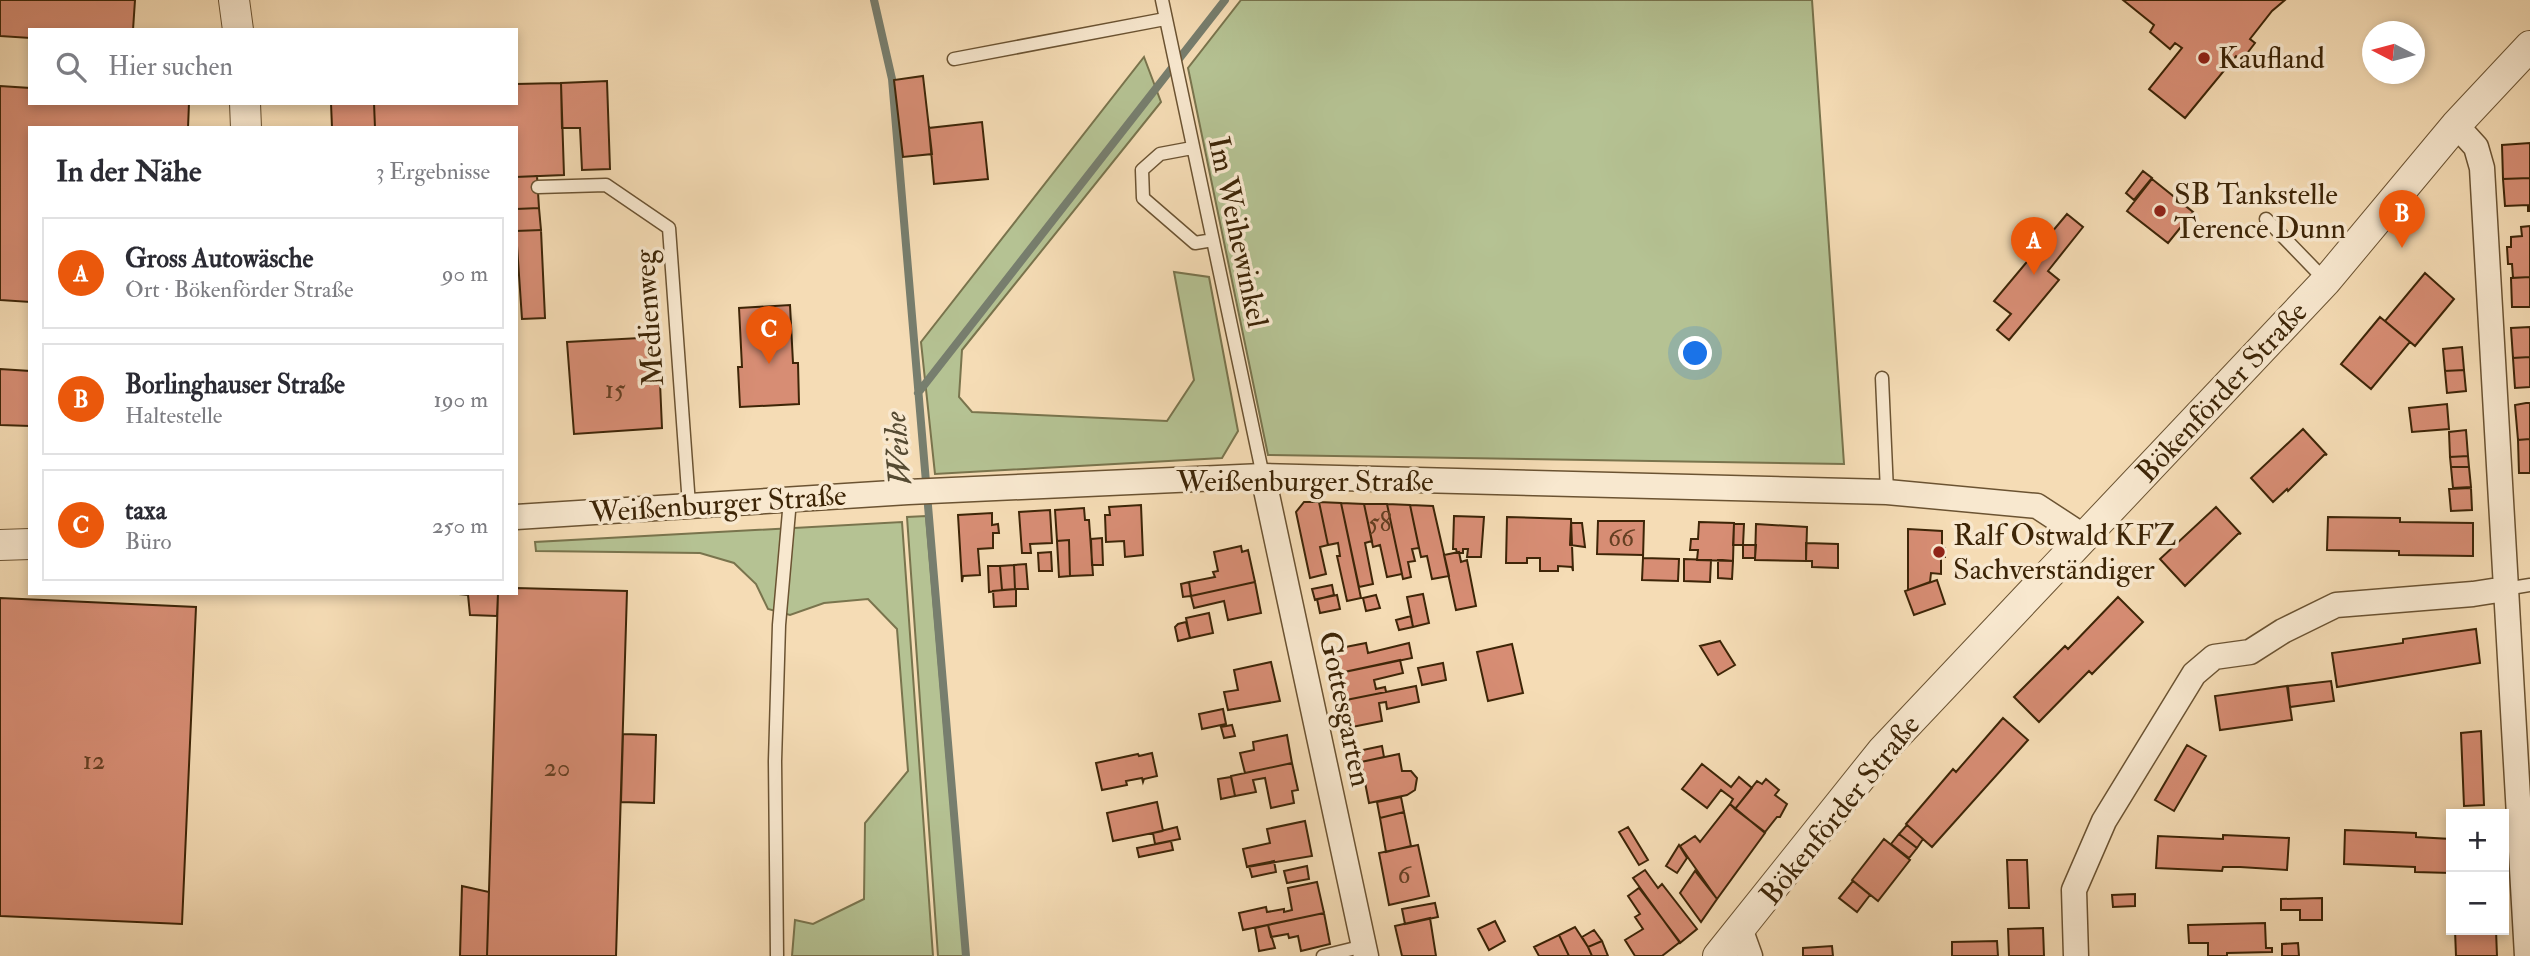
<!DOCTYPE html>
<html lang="de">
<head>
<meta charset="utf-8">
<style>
	:root { --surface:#fff; --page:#f2f2f3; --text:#2b2b33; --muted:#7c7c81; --line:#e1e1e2; --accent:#ea580c }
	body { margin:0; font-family:"IM FELL Double Pica",serif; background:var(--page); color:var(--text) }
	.controls { position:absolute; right:21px; bottom:21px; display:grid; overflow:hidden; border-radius:0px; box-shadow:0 4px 10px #0003 }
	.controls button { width:63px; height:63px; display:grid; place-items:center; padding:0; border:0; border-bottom:2px solid var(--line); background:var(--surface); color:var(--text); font:35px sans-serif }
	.compass { position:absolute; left:2362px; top:21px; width:63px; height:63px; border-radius:50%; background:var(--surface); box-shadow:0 4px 10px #0003; rotate:276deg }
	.you { position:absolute; left:1696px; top:354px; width:24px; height:24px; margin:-18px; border:5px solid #fff; border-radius:50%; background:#1a73e8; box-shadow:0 0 0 10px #1a73e833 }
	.badge { display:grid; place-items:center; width:46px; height:46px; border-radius:50%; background:var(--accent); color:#fff; font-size:23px; font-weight:700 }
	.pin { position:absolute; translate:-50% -58px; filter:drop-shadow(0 2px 4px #0008) }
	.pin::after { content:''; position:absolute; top:37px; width:24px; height:21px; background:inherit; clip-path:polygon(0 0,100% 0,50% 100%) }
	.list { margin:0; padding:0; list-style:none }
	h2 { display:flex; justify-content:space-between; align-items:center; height:91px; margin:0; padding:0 28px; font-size:30px }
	h2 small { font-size:23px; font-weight:400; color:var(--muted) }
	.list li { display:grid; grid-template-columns:46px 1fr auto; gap:21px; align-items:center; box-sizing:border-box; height:112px; margin:0 14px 14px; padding:0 14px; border:2px solid var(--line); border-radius:0px }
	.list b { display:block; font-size:26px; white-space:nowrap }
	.list p { margin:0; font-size:23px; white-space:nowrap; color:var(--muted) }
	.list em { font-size:23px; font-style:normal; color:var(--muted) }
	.icon { flex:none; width:38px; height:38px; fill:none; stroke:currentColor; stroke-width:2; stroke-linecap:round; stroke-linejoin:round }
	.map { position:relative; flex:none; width:2530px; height:956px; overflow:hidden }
	.search { position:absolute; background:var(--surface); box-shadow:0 4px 10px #0003; left:28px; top:28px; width:490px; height:77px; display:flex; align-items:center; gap:18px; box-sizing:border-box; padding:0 24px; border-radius:0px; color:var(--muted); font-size:26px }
	.panel { position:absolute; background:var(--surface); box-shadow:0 4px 10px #0003; left:28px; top:126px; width:490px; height:469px; border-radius:0px }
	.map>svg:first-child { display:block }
	.green { fill:#b5c293; stroke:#79744d; stroke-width:2 }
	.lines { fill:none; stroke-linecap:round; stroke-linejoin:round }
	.stream { stroke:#777e6e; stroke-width:8 }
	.building { fill:#d78d74; stroke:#3d2507; stroke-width:2 }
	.service-casing { stroke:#6b5332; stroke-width:15 }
	.minor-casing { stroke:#6b5332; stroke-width:27 }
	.tertiary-casing { stroke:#6b5332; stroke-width:32 }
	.service { stroke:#f8e8cf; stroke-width:12 }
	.minor { stroke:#f8e8cf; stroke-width:24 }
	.tertiary { stroke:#f8e8cf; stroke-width:30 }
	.poi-dot { fill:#8f2418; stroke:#f8e8cf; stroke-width:2.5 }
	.labels { text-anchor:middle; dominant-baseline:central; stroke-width:7; stroke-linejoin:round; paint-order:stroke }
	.number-label { font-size:26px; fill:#643f22 }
	.poi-label { font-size:30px; fill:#3d2507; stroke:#f8e8cf; text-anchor:start }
	.street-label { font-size:30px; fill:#3d2507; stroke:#f8e8cf }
	.water-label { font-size:32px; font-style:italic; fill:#554a32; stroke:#f8e8cf }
</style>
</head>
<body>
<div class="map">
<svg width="2530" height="956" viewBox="0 0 2530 956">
	<rect width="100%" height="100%" fill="#f5dcb5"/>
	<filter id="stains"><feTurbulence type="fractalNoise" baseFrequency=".00286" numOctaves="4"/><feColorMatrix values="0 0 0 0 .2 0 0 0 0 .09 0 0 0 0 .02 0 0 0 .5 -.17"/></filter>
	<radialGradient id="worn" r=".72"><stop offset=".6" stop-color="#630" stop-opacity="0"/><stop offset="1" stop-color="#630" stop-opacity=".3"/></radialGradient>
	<path class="green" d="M1241,0h571l32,464 -576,-9 -80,-387z
		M1144,57l17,45 -199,248 -3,47 13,15 195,9 27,-41 -20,-108 35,5 29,154 -16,27 -287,16 -14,-132z
		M926,516l38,440h-26l-31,-439z
		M902,522l31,434h-141l3,-36 18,4 51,-25 1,-76 43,-52 -11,-142 -29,-30 -44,4 -34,12 -22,-6 -12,-25 -22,-21 -34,-10 -164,-2 -1,-9z"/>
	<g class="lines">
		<path class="stream" d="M874,0l18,79 74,877
			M918,393l307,-393"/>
	</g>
	<path class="building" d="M0,0h135l-2,30h-103v8l-30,-2z
		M2123,0h162l-13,11 -22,28 5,4 -13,17 -6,-4 -51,62 -36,-29 33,-41 -7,-5 -5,6 -20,-17 4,-7z
		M923,76l9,78 -29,3 -9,-77z
		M607,81l3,88 -28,1 -2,-42h-18l-1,-45z
		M561,83l3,92 -48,2v-49h-141l-1,-25h142v-19z
		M0,86l30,2v15h159l-1,25h-158v174l-30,-2z
		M331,103h43l1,25h-43z
		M982,122l6,57 -54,5 -5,-56z
		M2530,143v35l-27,1 -1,-34z
		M2143,171l9,7 -18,22 -8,-7z
		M537,176l2,32 -23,1v-32z
		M2530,178v33h-2v-6l-23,1 -2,-27z
		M2152,179l41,33 -25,31 -41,-32z
		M539,208l2,22 -25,1v-22z
		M2067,214l16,13 -35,44 11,9 -50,60 -12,-10 14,-16 -17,-13z
		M2530,226v51l-17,1 -1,-14h-4l-1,-17h4v-10l11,-1 -1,-9z
		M541,230l4,88 -23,1 -6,-88z
		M2425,273l29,26 -39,47 -30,-25z
		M2530,277v30h-18l-1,-29z
		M790,305l3,58h5l1,41 -59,3 -2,-40h4l-3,-59z
		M2380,317l30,25 -39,47 -30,-25z
		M2530,327v30l-17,1 -2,-30z
		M658,337l4,91 -88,6 -7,-92z
		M2462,347l2,23 -19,1 -2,-22z
		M2530,357v30l-15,1 -2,-30z
		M0,369l30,2v55l-30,-1z
		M2464,370l2,21 -19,2 -2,-22z
		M2526,403h4v36l-12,1 -3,-35z
		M2447,404l2,25 -37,3 -3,-24z
		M2303,429l24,26 -2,-1 -37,37 -1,-2 -14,13 -22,-24z
		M2466,430l2,26 -18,1 -1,-25z
		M2530,439v34h-11l-1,-33z
		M2468,456l1,11h-18l-1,-10z
		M2451,467h18l2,20 -18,1z
		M2471,488l1,22 -21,1 -2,-22z
		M1304,502h15l9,43 -8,2 6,27 -16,4 -14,-66z
		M1319,502l22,1 20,95 -14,3 -10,-45h3l-2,-13 -10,2z
		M1341,503l23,1 8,37 -7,2 8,41 -14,3z
		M1364,504h23l15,70 -15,3 -7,-32 -7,2z
		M1387,504l23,1 9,43 -7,1 3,12 -7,1 3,15 -8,2z
		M1141,505l2,50 -18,2 -1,-16 -18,1 -1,-27h5l-1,-8z
		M1410,505l23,1 16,70 -17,3 -5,-23 -6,1z
		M2216,507l25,27 -2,-1 -54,53 -25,-27z
		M1084,508l1,12h4l4,55 -23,1 -1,-36 -12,1 -2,-31z
		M1050,510l2,33 -22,1 1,9h-9l-3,-41z
		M992,513v12l6,-1 1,9h-6v15l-15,1 2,26 -17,1 -1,6 -4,-67z
		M1454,516l30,1 -3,40h-14l1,-8h-5v4h-6l-1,-4h-3z
		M1507,517l64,2 2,52 -1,-4 -14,-1v5h-18v-13h-13v5h-21z
		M2328,517l72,1v4l73,1v33l-74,-1v-4l-72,-1z
		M1598,521h46l-1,37v-3l-46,-1z
		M1699,522l35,1 -1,38 -36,-1 1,-10h-8l1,-11h7z
		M1571,523h11l3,24 -15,-2z
		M1734,524h10l-1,21h-10z
		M1756,524l51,3 -1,34 -51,-1z
		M1908,529l34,2v16l3,1v9h-4v17l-10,-1 -1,9 -22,8z
		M1102,538l1,27h-11l-1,-26z
		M1069,540l1,36 -11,1 -2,-36z
		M1806,543l32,1v24l-26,-1v-6h-6z
		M1743,545h13l-1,13h-12z
		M1241,546l1,6 6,-2 7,32 -64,14 -2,-14 26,-5 -2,-5 5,-1 -4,-19z
		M1051,552l1,19h-13l-1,-18z
		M1459,552l2,10 6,-2 9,46 -20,4 -12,-55z
		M1643,558l36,1 -1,22 -36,-1z
		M1684,559l27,1 -1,22 -26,-1z
		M1718,560l15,1 -1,18 -14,-1z
		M1026,564l2,25h-13l-1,-24z
		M1014,565l1,24 -13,1 -2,-24z
		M988,566h12l2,24 -13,2z
		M1937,580l8,24 -31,11 -9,-24z
		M1189,582l2,14 -8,1 -2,-13z
		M1255,582l6,31 -33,7 -4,-19 -30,7 -3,-12z
		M1332,585l2,10 -19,5 -3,-11z
		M516,588l111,3 -11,365h-129l11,-363h18z
		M1016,589v17l-22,1 -1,-16z
		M449,593h49l-1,23 -27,-1 -2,-20z
		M1423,594l6,29 -16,4 -6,-30z
		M1337,595l3,14 -20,4 -3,-14z
		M1376,595l4,13 -14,3 -3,-13z
		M2118,597l25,25 -51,52 -3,-3 -50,51 -25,-25 51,-51 3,3z
		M0,598l196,9 -14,317 -182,-8z
		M1209,613l4,20 -23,5 -4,-20z
		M1411,616l2,11 -14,3 -3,-10z
		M1186,622l4,16 -12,3 -3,-14 3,-3z
		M2476,629l4,34 -143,24 -5,-34 71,-10v-4z
		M1720,641l15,24 -17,10 -18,-29z
		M1366,643l2,10 41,-10 3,15 -82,17 -5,-24z
		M1512,644l11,49 -35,8 -11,-49z
		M1400,660l3,13 -29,7 2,9 9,-2 1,5 -50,10 -6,-27z
		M1271,662l9,39 -52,9 -4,-18 14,-2 -4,-20z
		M1443,663l3,17 -24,5 -4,-17z
		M2331,681l3,20 -44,6 -2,-21z
		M1416,686l3,16 -32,7 -1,-7 -7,1 3,18 -40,8 -6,-27z
		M2287,686l5,34 -72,10 -5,-34z
		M1223,709l3,15 -24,5 -3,-15z
		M2003,718l25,22 -96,107 -26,-23 47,-55 3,3z
		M1232,725l3,11 -11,2 -3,-11z
		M2481,731l3,74 -20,1 -3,-73z
		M623,734l33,1 -2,68 -33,-1z
		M1287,735l5,28 -47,10 -5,-20 14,-3 -1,-8z
		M2187,745l19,11 -32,55 -19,-11z
		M1382,746l2,11 -23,5 -3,-11z
		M1152,753l5,23 -13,3 -1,3 -1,-4 -16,3 1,4 -25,5 -6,-27 42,-9 1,2z
		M1399,754l3,17h9l6,7 -2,12 -8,5 -38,8 -8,-41z
		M1292,763l6,27 -6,1 2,12 -23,5 -6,-30 -12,2 3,12 -21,4 -4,-20z
		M1702,764l29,23 8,-10 13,11 -17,21 -5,-5 3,-5 -12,-9 -14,18 -25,-19z
		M1231,777l4,19 -14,3 -3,-20z
		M1766,779l13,11 -4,5 12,9 -7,13h-3l-12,15 -30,-23 22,-28 5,3z
		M1401,797l3,15 -24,6 -3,-16z
		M1157,802l6,29 -50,10 -6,-28z
		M1730,804l35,29 -48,66 -37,-53 15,-10 5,6z
		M1404,812l7,34 -25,6 -6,-34z
		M1305,821l7,35 -65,11 -4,-18 27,-6 -3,-14z
		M1907,825l16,14 -6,9 -18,-14z
		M1177,827l3,12 -25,5 -2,-11z
		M1628,827l20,33 -9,5 -20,-33z
		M2345,830l71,3v4l35,2v34l-36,-1v-5l-71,-3z
		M1899,834l18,14 -8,10 -18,-14z
		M2223,835l66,3 -2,32 -47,-3h-17l-1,4 -66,-3 2,-32 65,3z
		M1884,839l26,21 -32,41 -26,-21z
		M1171,841l2,9 -34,7 -2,-9z
		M1418,845l11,51 -40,9 -10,-52z
		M1679,845l8,13 -10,15 -11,-7z
		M2007,860h20l2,48h-20z
		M1274,861l2,11 -24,5 -3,-11z
		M1307,866l2,13 -22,4 -3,-12z
		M1645,870l13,18 4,-4 35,45 -17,14 -47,-65z
		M1695,871l22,28 -16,23 -21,-29z
		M1853,881l17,14 -13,17 -18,-14z
		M1317,882l7,31 -81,17 -4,-17 27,-6 1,5 17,-3v3l8,-2 -4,-22z
		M462,886l27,6 -2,64h-27z
		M1639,888l41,54 -18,14h-27l-10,-16 18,-11 -8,-12 5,-3 -12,-18z
		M2135,894v12l-22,1 -1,-12z
		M2322,898v22h-22v-10h-19v-11z
		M1435,903l3,14 -33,7 -3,-15z
		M1324,913l6,31 -29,7 -3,-15 -9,2 -1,-4 -17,3 -3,-12z
		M1430,918l6,38h-34l-7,-30z
		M1495,921l10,20 -16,9 -11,-21z
		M2265,923l1,25h6v4l-45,1v3h-19v-13h-19l-1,-18z
		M1268,925l7,23 -16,3 -4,-23z
		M1575,927l13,20 4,9h-23l-10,-21z
		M2043,928l1,28h-35l-1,-27z
		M1594,930l8,11 -14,6 -6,-10z
		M2455,930h41l1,26h-41z
		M1559,935l10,21h-30l-5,-9z
		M1602,941l6,15h-16l-4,-9z
		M1997,941l1,15h-46v-14z
		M2298,943l1,13h-17v-12z
		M1832,946l1,10h-30v-8z"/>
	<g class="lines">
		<defs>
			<path id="service" d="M1162,0l101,476
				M954,59l211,-40
				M1192,148l-32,6 -18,16 1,28 52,45 18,-3
				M538,187l68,-2 63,43 20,277
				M2266,219l60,62
				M1882,378l5,114
				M2505,589l25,-4
				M777,956l-2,-195 4,-136 11,-125
				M1323,956l41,-10"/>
			<path id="minor" d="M2456,125l20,22 6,21 45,788
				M1263,476l103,480
				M516,517l392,-25 355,-16 624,16 150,14 49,32
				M1741,931l9,25
				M2076,956l-2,-66 30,-69 90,-147 20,-17 36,-5 33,-21 53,-26 137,-11 32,-5"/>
			<path id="tertiary" d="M234,0l4,30
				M245,103l1,25
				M0,545l30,-1
				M1718,956l164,-205 444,-470 130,-156 74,-79"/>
		</defs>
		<use href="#service" class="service-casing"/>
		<use href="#minor" class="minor-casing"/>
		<use href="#tertiary" class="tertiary-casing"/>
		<use href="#service" class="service"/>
		<use href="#minor" class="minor"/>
		<use href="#tertiary" class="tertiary"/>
	</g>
	<g class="poi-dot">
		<circle cx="2204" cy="58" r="7"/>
		<circle cx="2160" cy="211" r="7"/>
		<circle cx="1939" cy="552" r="7"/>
	</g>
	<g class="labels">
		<g class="number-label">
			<text x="615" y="390">15</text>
			<text x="1380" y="523">58</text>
			<text x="1621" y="538">66</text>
			<text x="94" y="761">12</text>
			<text x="557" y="768">20</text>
			<text x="1404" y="875">6</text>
		</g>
		<g class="poi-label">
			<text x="2218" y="58">Kaufland</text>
			<text x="2174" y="194">SB Tankstelle<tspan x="2174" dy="34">Terence Dunn</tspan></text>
			<text x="1953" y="535">Ralf Ostwald KFZ<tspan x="1953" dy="34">Sachverständiger</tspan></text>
		</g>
		<g class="street-label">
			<text transform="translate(1238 232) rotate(78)">Im Weihewinkel</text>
			<text transform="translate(649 318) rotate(-94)">Medienweg</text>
			<text transform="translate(2222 392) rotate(-47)">Bökenförder Straße</text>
			<text x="1305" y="481">Weißenburger Straße</text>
			<text transform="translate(718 504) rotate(-4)">Weißenburger Straße</text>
			<text transform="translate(1345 709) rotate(78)">Gottesgarten</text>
			<text transform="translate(1840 810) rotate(-51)">Bökenförder Straße</text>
		</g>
		<g class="water-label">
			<text transform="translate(898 449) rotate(-95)">Weihe</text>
		</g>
	</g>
	<rect width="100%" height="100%" filter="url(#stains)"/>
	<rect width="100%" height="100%" fill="url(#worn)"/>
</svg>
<div class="controls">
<button>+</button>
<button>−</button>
</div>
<svg class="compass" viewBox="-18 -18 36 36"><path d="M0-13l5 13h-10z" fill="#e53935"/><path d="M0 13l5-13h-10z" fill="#7c7c81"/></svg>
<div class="you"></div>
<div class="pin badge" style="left:2034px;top:275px">A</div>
<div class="pin badge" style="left:2402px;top:248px">B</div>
<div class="pin badge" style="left:769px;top:364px">C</div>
<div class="search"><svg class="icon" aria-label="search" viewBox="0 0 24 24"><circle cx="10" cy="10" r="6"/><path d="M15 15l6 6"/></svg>Hier suchen</div>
<section class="panel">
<h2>In der Nähe<small>3 Ergebnisse</small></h2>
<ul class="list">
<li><span class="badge">A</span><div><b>Gross Autowäsche</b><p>Ort · Bökenförder Straße</p></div><em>90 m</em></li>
<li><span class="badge">B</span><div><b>Borlinghauser Straße</b><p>Haltestelle</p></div><em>190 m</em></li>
<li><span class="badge">C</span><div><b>taxa</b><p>Büro</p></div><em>250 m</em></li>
</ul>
</section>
</div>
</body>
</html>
